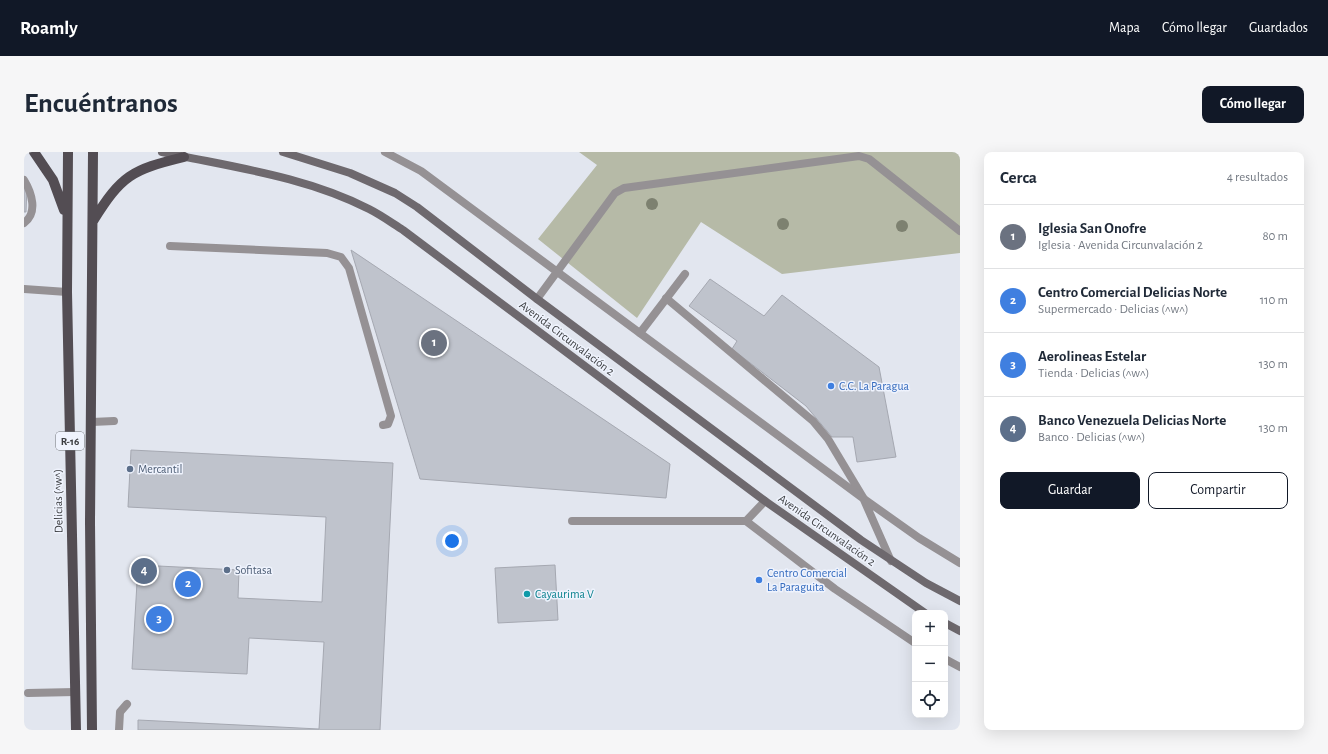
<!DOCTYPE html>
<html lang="es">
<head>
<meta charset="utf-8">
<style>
	:root { --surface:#fff; --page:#f6f6f7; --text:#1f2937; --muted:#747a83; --line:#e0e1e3; --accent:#111827 }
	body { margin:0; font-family:"Alegreya Sans",sans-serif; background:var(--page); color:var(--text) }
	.controls { position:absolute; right:12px; bottom:12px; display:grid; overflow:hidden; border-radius:8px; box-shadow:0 4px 16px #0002 }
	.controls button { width:36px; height:36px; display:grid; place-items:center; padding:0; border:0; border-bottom:1px solid var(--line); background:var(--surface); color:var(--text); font:20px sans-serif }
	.you { position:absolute; left:428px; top:389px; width:14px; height:14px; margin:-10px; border:3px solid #fff; border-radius:50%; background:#1a73e8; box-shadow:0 0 0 6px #1a73e833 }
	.badge { display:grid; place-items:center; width:26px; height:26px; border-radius:50%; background:var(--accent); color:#fff; font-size:13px; font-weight:700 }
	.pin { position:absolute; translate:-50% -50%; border:2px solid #fff; box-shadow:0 1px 4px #0006 }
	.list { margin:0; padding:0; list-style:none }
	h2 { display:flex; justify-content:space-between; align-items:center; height:52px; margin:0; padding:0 16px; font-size:17px }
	h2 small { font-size:13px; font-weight:400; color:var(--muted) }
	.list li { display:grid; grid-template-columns:26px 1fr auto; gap:12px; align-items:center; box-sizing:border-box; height:64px; padding:0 16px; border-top:1px solid var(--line) }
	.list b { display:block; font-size:15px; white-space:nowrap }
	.list p { margin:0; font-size:13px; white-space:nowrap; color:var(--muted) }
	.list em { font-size:13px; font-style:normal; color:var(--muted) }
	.actions { display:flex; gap:8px; padding:12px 16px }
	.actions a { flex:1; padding:9px 0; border:1px solid var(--accent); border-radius:8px; text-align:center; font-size:14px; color:var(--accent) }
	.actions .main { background:var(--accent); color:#fff }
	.icon { flex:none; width:22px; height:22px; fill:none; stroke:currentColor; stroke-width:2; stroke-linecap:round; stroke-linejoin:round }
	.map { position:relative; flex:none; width:936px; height:578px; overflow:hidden; border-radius:8px }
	header { display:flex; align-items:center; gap:24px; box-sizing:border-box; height:56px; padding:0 20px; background:var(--accent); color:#fff }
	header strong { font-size:19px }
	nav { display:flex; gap:22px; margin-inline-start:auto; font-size:14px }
	.intro { display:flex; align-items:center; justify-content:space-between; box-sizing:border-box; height:96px; padding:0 24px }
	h1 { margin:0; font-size:28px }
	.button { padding:10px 18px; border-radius:8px; background:var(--accent); color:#fff; font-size:14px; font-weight:700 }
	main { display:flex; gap:24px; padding:0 24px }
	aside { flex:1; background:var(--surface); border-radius:8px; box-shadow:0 4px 16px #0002 }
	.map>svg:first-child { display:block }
	.green { fill:#b6baa7 }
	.building { fill:#bfc3cc; stroke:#a5a8b1 }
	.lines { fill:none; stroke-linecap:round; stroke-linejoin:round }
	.service { stroke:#959194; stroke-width:8 }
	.minor { stroke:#959194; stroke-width:8 }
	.secondary { stroke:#6e696e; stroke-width:8 }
	.primary { stroke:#534d53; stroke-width:10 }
	.tree { fill:#7d8170 }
	.shop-dot { fill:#3f7fe0; stroke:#eff3fd; stroke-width:1.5 }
	.service-dot { fill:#5c6f8a; stroke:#eff3fd; stroke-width:1.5 }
	.culture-dot { fill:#0f9aa8; stroke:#eff3fd; stroke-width:1.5 }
	.labels { text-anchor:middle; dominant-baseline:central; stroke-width:3; stroke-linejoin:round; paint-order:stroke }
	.shield { fill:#eff3fd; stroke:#717479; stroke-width:1 }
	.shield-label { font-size:11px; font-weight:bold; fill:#3b3d40 }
	.street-label { font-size:12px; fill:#3b3d40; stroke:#eff3fd }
	.shop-label { font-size:12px; fill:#366cbe; stroke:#eff3fd; text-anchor:start }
	.service-label { font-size:12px; fill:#4e5e75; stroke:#eff3fd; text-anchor:start }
	.culture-label { font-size:12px; fill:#0d838f; stroke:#eff3fd; text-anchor:start }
</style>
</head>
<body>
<header>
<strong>Roamly</strong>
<nav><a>Mapa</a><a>Cómo llegar</a><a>Guardados</a></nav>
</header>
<div class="intro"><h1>Encuéntranos</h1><a class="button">Cómo llegar</a></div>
<main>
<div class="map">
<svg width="936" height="578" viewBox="0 0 936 578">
	<rect width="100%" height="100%" fill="#e2e6ef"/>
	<path class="green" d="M555,0h381v101l-178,21 -81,-52 -64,96 -99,-79 59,-74z"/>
	<path class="building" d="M0,29l3,5 -1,26h-2z
		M327,98l319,214 -4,34 -246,-19z
		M686,127l54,37 18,-21 97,72 17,90 -39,5 -4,-25h-21l-26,-31 -74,-57 5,-8 -48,-35z
		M107,298l262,13 -13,267h-242v-10l181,9 5,-87 -75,-4 -2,36 -115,-5 6,-104 101,5 -1,28 84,4 4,-85 -198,-10z
		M531,413l3,55 -60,3 -3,-55z"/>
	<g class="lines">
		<path class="service" d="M0,28c8,13 14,33 0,43
			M146,94l157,7 14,4 8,11 42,148 -3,8 -5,1
			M0,137l43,3
			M642,146l147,123 15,18 36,60
			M616,181l45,-59
			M68,270l22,-1
			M4,541l47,-1
			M95,578l1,-18 7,-8"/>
		<path class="minor" d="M361,0l36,19 443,328 55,39 41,25
			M513,147l78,-106 9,-5 235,-32 10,3 91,72
			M840,348l27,61
			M548,369h174l89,68 80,54
			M722,369l19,-20
			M921,507l15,8"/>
		<path class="secondary" d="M138,0c69,15 143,24 207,57 12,6 23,14 34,21l362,271 160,112
			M259,0l67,21 45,20 22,14 120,92 324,241 65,43 34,18
			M921,471l15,8"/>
		<path class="primary" d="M10,0l19,28 11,30
			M44,0l-1,140 9,438
			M69,69c29,-46 38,-51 91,-64
			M68,578l-2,-208 3,-370"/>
	</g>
	<g class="tree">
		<circle cx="628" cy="52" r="6"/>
		<circle cx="759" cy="72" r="6"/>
		<circle cx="878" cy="74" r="6"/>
	</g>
	<g class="shop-dot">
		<circle cx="807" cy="234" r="4"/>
		<circle cx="735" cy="428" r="4"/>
	</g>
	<g class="service-dot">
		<circle cx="106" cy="317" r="4"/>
		<circle cx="203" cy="418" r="4"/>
	</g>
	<circle class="culture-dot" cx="503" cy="442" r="4"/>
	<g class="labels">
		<rect class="shield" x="32" y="280" width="28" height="18" rx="3"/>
		<g class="shield-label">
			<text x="46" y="289">R-16</text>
		</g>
		<g class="street-label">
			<text transform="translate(543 186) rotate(37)">Avenida Circunvalación 2</text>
			<text transform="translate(34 349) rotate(-91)">Delicias (^w^)</text>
			<text transform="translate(803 378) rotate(35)">Avenida Circunvalación 2</text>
		</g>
		<g class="shop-label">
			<text x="815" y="234">C.C. La Paragua</text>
			<text x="743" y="421">Centro Comercial<tspan x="743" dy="14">La Paraguita</tspan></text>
		</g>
		<g class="service-label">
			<text x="114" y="317">Mercantil</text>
			<text x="211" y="418">Sofitasa</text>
		</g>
		<g class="culture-label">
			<text x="511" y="442">Cayaurima V</text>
		</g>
	</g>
</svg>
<div class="controls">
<button>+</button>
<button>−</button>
<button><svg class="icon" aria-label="locate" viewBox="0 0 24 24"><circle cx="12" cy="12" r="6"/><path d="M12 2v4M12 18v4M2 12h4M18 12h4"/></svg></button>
</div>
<div class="you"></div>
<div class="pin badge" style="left:410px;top:191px;background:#6b7280">1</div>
<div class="pin badge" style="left:164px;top:432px;background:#3f7fe0">2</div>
<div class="pin badge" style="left:135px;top:467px;background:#3f7fe0">3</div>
<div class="pin badge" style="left:120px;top:419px;background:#5c6f8a">4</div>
</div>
<aside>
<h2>Cerca<small>4 resultados</small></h2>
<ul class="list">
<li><span class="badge" style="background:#6b7280">1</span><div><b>Iglesia San Onofre</b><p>Iglesia · Avenida Circunvalación 2</p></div><em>80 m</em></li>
<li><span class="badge" style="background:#3f7fe0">2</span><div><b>Centro Comercial Delicias Norte</b><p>Supermercado · Delicias (^w^)</p></div><em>110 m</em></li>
<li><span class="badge" style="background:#3f7fe0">3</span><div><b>Aerolineas Estelar</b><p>Tienda · Delicias (^w^)</p></div><em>130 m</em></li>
<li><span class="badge" style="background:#5c6f8a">4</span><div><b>Banco Venezuela Delicias Norte</b><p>Banco · Delicias (^w^)</p></div><em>130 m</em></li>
</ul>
<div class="actions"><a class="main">Guardar</a><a>Compartir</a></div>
</aside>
</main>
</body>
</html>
